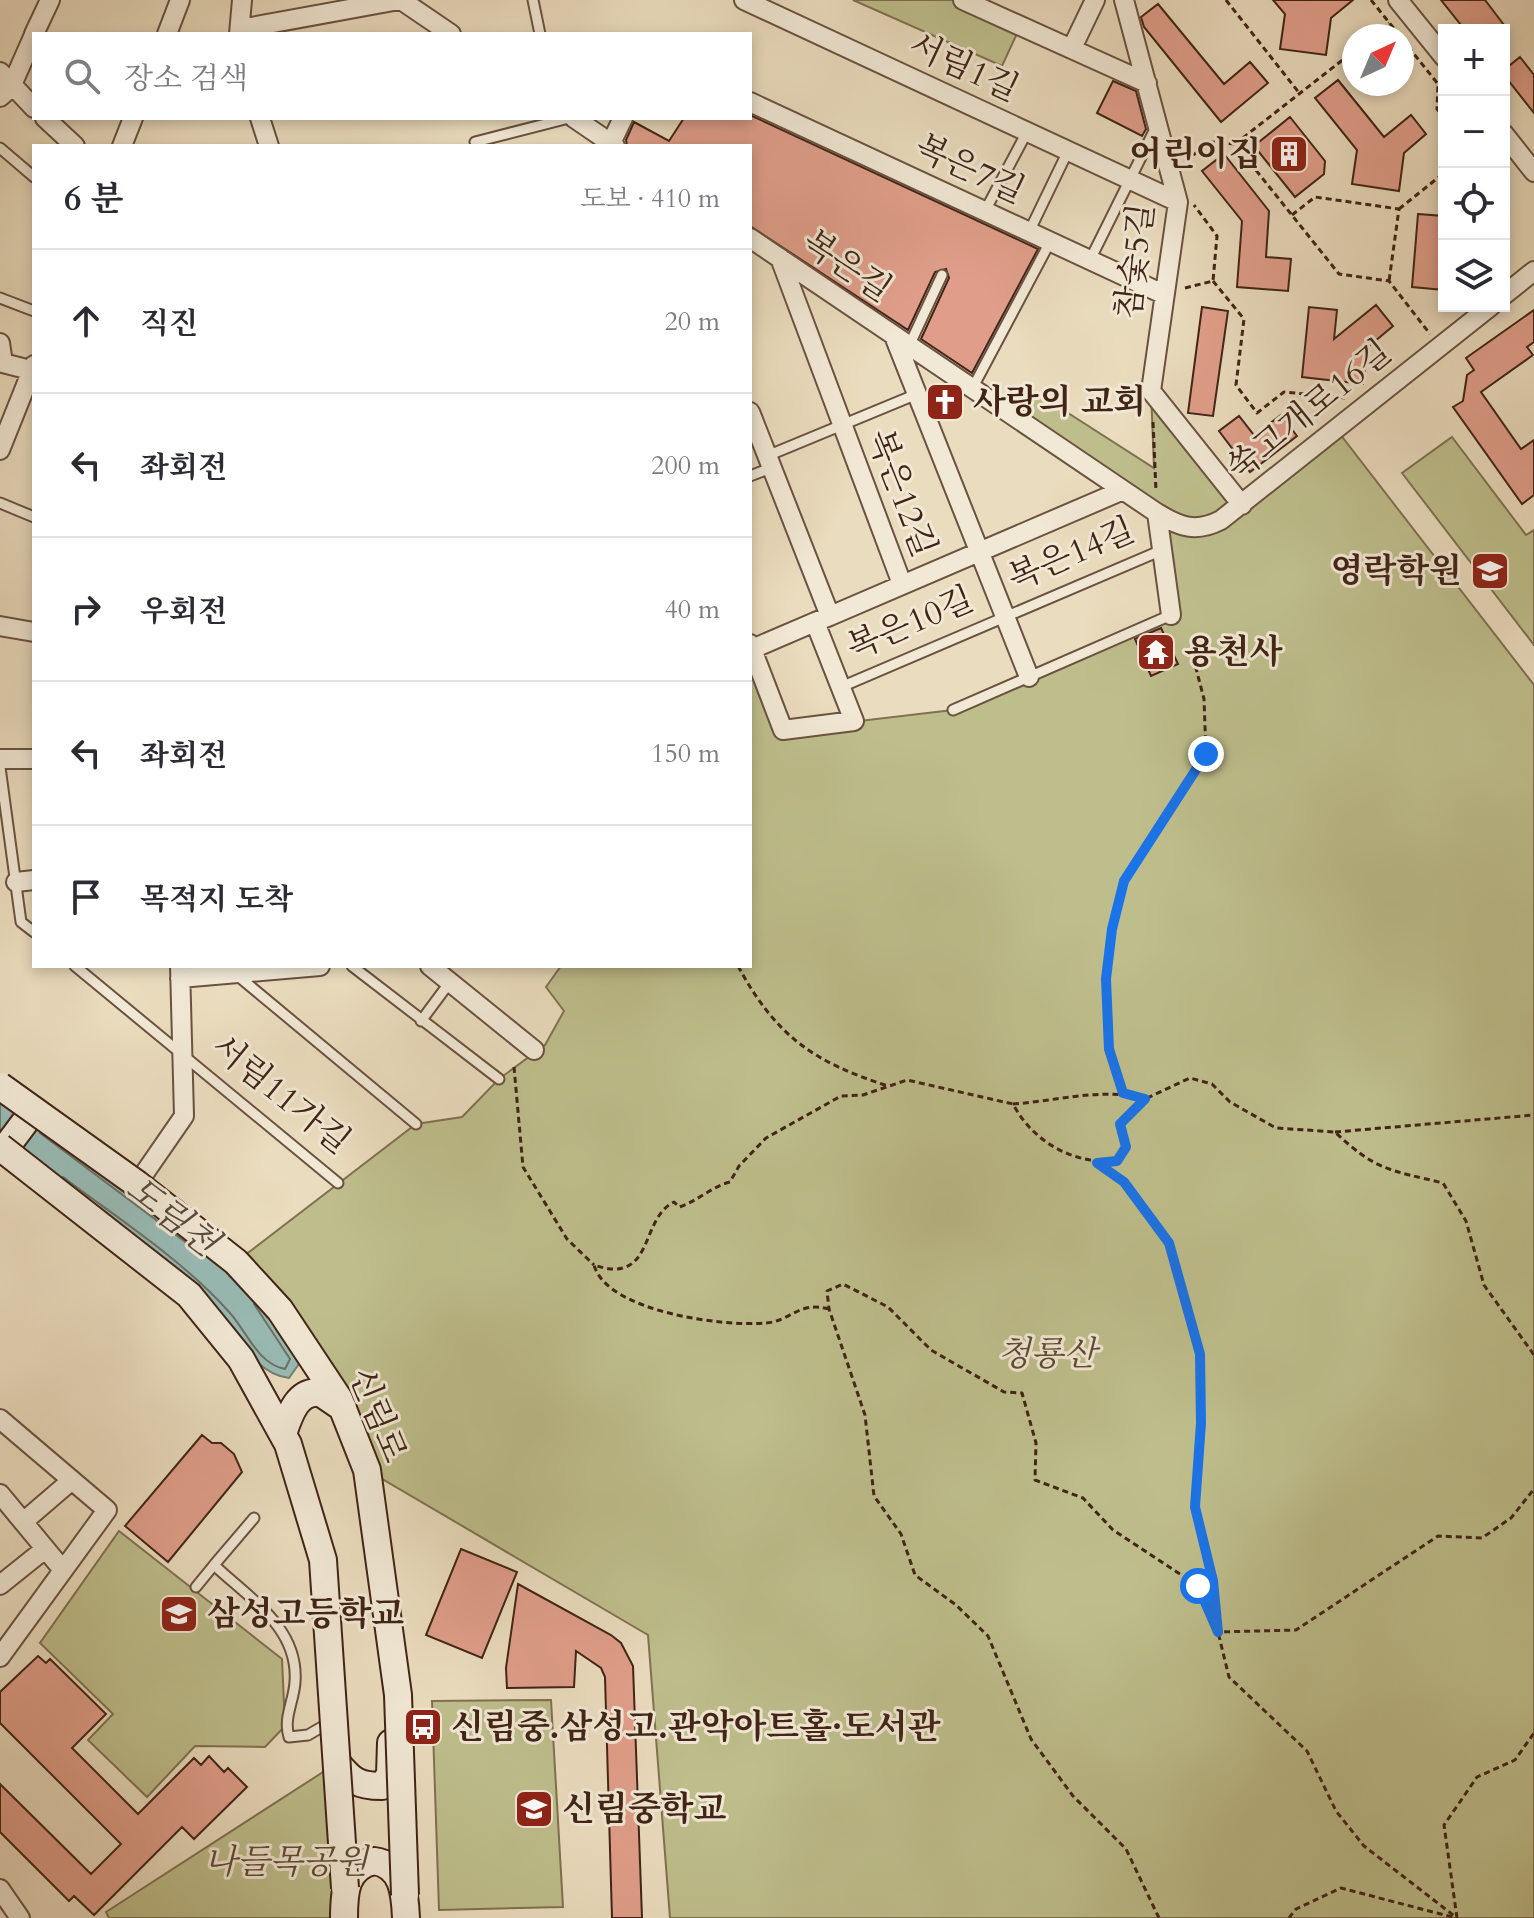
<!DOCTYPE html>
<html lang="ko">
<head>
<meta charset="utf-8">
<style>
	:root { --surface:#fff; --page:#f7f7f7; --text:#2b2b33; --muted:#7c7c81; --line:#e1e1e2 }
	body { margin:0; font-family:Cardo,"Noto Serif KR",serif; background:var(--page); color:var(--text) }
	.controls { position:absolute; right:24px; top:24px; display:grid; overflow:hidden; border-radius:0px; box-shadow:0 4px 12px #0003 }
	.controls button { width:72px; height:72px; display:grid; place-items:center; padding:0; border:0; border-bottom:2px solid var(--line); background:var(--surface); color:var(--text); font:40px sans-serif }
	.compass { position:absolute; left:1342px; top:24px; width:72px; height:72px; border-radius:50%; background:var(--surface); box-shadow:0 4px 12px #0003; rotate:44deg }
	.stop { position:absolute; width:24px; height:24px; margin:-18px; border:6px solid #1a73e8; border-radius:50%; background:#fff }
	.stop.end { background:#1a73e8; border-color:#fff; box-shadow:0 2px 8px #0008 }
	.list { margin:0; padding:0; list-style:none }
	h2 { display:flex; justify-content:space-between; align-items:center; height:104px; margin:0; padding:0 32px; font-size:34px }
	h2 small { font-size:26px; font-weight:400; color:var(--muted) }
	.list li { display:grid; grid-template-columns:52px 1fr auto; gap:24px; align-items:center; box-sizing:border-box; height:144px; padding:0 32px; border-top:2px solid var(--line) }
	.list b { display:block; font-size:30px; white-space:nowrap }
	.list em { font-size:26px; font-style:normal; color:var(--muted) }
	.icon { flex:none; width:44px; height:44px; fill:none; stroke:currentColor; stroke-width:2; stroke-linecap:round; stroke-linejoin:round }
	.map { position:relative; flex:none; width:1534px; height:1918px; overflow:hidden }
	.search { position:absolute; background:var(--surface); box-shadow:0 4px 12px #0003; left:32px; top:32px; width:720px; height:88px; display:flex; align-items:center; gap:20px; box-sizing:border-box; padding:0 28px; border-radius:0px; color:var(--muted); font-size:30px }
	.panel { position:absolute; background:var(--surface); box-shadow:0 4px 12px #0003; left:32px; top:144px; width:720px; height:824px; border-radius:0px }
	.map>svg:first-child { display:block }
	.green { fill:#bebe8c; stroke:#807151; stroke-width:2 }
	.water { fill:#98bbb5; stroke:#757f75; stroke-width:2 }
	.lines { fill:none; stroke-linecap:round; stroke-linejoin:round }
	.shore { stroke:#6c7066; stroke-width:2 }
	.building { fill:#e09e8a; stroke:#412416; stroke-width:2 }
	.service-casing { stroke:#6b5240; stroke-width:13 }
	.minor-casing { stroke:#6b5240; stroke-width:22 }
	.secondary-casing { stroke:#412416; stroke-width:30 }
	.path { stroke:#412416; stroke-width:3; stroke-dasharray:6 4; stroke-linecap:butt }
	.service { stroke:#f1e8d5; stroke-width:9 }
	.minor { stroke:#f1e8d5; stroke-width:18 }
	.secondary { stroke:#f1e8d5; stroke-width:26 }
	.secondary-bridge-casing { stroke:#412416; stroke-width:30; stroke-linecap:butt }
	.secondary-bridge { stroke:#f1e8d5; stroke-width:26 }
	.route { stroke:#1a73e8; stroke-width:10 }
	.labels { text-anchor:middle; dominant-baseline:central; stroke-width:6; stroke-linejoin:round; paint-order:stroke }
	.street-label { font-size:34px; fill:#412416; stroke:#f1e8d5 }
	.poi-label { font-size:34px; font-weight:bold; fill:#412416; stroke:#f1e8d5; text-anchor:start }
	.park-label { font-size:34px; font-style:italic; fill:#604a34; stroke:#f1e8d5 }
	.water-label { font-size:36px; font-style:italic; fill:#574a3e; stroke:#f1e8d5 }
</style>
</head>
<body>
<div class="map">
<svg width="1534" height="1918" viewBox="0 0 1534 1918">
	<rect width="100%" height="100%" fill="#eadcbe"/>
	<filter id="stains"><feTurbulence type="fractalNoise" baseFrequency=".0025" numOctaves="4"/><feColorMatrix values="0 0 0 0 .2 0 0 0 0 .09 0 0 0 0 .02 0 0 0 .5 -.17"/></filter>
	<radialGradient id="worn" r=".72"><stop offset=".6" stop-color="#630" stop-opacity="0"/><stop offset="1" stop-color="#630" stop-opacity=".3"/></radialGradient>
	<path class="green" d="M853,0h110l58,25 -19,41z
		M1026,386l128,82 -3,-77 91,113 94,-75 198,256v1233h-864l-22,-283 -281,-165 -12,-35 -119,-173 180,-138 46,-7 37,-38 46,-34 19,-34 -18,-24 15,-21h189v-303l33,67 170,-20 218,-95 -14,-102 -148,-99z
		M1452,437l74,98 8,-5v115l-132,-172z
		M119,1531l163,128 3,67 -20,21 -70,-1 -48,51 -59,-57 25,-26 -73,-71z
		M551,1700l12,207 -124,3 -7,-209z
		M337,1763l7,155h-235l-3,-6z"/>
	<path class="water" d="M0,1093l250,193 51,75 -12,17c-36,-4 -51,-45 -73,-69 -59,-60 -148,-117 -216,-169z"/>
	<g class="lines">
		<path class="shore" d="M40,1133l148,111
			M63,1177c57,43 120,83 167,136 17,19 28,51 55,56l5,-10 -36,-55"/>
	</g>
	<path class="building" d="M1273,0h80l-22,18 -5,37 -46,-6 5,-35z
		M1441,0h44l19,25 -7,5h-32z
		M1158,4l66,80 26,-22 18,21 -47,39 -77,-95 -3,-10z
		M1520,57l14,18v38l-30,-38v-5z
		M1338,80l46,57 27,-22 15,19 -22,19 -5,38 -47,-7 5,-34 -42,-52z
		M1113,81l23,10 10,38 -4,7 -45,-23z
		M750,115l288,134 -66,124 -51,-34 28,-61 -3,-9 -11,3 -27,58 -158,-104v-80h-123l-1,-6 8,-18 35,19 15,-23z
		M1290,117l35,44 -1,13 -29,23 -41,-51z
		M1224,154l45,57 -3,46 25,2 -3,32 -51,-4 5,-66 -40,-50z
		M1418,214l26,2v74l-32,-3z
		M1376,305l17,21 -25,21 -5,37 -61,-7 7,-70 28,3 -3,29z
		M1202,307l26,4 -15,105 -25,-3z
		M1534,310v32l-7,5 6,8 -52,37 40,57 13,-9v55l-12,9 -69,-97 10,-6 4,-26 7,-5 -8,-12z
		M950,387l9,21 -20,8 -9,-21z
		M1281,415l16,21 -47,36 -31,-41 20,-15 15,19z
		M1161,628l17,36 -27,12 -16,-37z
		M202,1435l10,8h9l13,11 8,18 -74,90 -43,-36z
		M461,1549l56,23 -35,86 -56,-23z
		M518,1584l93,51 10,8 12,23 9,252h-30l-7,-241 -4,-9 -25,-17 -2,36 -67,1 -1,-20z
		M38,1656l8,7 4,-4 56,55 -34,34 66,66 56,-56 7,7 8,-9 15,16 4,-4 19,19 -53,52 -12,-12 -88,88 -20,-19 -5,5 -69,-69v-48l91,90 30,-30 -121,-121v-31z"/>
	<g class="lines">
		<defs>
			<path id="service" d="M533,0l7,34
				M475,142l94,-24
				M0,148l34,29
				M985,211l42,-79
				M1029,232l39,-81
				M1090,260l66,-133
				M0,298l34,13
				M909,346l33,-71
				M972,389l78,-147
				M767,456l150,-62
				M750,476l21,-8
				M0,503l34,14
				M841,687l321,-137
				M953,710l218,-95
				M0,767l21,155 13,10
				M75,966l263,217
				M352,966l147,113
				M238,976l178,148
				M421,1021l29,-39
				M254,1518l-40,47c36,34 85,63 81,117 -1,19 -12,36 -6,55l19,-2 24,-14
				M196,1587l18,-22"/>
			<path id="minor" d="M401,0l50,34
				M744,0l434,202
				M963,0l184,83
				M1124,0l54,202 -27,189 91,114
				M1398,0l46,57
				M240,29l159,-29
				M34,34l16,-34
				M167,34l13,-34
				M239,34l3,-34
				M1072,48l23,-48
				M0,72l34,36
				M0,97l11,-10 23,-52
				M750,102l413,192
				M45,118l30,28
				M260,118l9,28
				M574,118l41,28
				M1504,134l30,38
				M611,143l12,-25
				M122,146l11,-28
				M750,238l407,275 14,102
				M780,258l122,326
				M1504,295l30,-24
				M894,336l135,341
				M0,343l3,20 31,8
				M750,412l80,204 -15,6 39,99 -71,9 -33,-86
				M0,450l34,-85
				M1157,513c23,14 39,20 64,7l270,-214
				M830,616l291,-125
				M0,626l34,6
				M752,649l63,-27
				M0,759h34
				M16,882l18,-2
				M430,966l104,84
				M180,978l140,-12
				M137,1184l47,-68 -4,-150
				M0,1419l107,91 -107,147
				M0,1494l63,76
				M23,1522l49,-42
				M0,1585l45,-36
				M0,1889l20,29"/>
			<path id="secondary" d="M4,1150l27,-36
				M337,1763c15,18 21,23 45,23l8,-11 1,-32
				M344,1918c0,-25 1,-51 30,-57 29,4 31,33 32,57"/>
		</defs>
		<use href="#service" class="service-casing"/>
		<use href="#minor" class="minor-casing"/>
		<use href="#secondary" class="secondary-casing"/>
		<path class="path" d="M1226,0l74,94
			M1371,0l29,36
			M1373,36l16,-13
			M1402,39l36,45 -1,25 7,8
			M1235,144l119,-93
			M1185,161l26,-19 24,2 104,130 50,7 41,53
			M1399,209l45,-36
			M1292,215l23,-18 84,12 -10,72
			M1213,281l31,38 -8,66 21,28 27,-21 62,6
			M1185,288l28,-7 4,-45 -23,-31
			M1153,422l3,69
			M738,966c38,70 75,96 150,120
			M514,1067l9,100 44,72 27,26
			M1123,1093l-14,-44 -3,-70 6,-50 12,-48 82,-127 -2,-55 -12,-46
			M1013,1104c44,-3 90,-17 132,-5
			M1335,1132l199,-17
			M1098,1163l26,19 45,61 31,111 1,69 -6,84 18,74 5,51 78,-2 142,-94 44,2 29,-20 23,-29
			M829,1309c-31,-8 -38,12 -63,14 -42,4 -159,-11 -172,-58 61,21 45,-46 80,-63l5,5c19,-6 32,-20 51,-25l9,-16 27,-28 75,-42 22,-1 44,-15 106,24c20,38 61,61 104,57l9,-14 -6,-23 25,-25 45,-21 22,6 18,18 46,26 59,4c41,39 55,38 108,51l23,38 18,64 50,70
			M1159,1918l-33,-69 -53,-53 -42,-57 -43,-103 -32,-31 -41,-30 -14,-41 -27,-38 -9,-81 -36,-106 -2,-18 16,-7 45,23 43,43 73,42 18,1 14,50 -1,37 48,18 30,32 85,56 20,46 11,45 78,74 29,60 28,35 93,72
			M1289,1918l7,-9 45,-21 115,30
			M1457,1918l-13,-93 33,-48 38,-17 19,-27"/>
		<use href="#service" class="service"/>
		<use href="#minor" class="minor"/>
		<use href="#secondary" class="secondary"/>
		<defs>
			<path id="secondary-bridge" d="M0,1086l137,98 99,78 44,48 59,89 28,71 31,225 7,200
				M0,1147l189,148 52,64 47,85 35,116 22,328
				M283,1434c6,-18 14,-45 38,-41l22,15"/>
		</defs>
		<use href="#secondary-bridge" class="secondary-bridge-casing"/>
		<use href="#secondary-bridge" class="secondary-bridge"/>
	</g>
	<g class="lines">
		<path class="route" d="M1198,1586l20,46 -5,-51 -18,-74 6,-84 -1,-69 -31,-111 -45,-61 -27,-19 20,-2 9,-14 -6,-23 25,-25 -22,-6 -14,-44 -3,-70 6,-50 12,-48 82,-127"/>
	</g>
	<defs>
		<symbol id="building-square" viewBox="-11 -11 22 22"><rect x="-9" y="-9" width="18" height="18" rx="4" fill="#8f2418" stroke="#f1e8d5"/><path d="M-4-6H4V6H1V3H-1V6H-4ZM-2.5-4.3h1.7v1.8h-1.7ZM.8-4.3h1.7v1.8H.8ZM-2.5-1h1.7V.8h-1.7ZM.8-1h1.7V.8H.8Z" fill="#fff"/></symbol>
		<symbol id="church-square" viewBox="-11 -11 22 22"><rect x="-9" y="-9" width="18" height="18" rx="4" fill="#8f2418" stroke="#f1e8d5"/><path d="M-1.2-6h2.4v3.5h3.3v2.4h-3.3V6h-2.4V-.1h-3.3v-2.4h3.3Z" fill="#fff"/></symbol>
		<symbol id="school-square" viewBox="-11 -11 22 22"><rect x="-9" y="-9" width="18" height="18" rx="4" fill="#8f2418" stroke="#f1e8d5"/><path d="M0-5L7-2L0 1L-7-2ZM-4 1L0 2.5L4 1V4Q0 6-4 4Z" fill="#fff"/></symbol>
		<symbol id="temple-square" viewBox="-11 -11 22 22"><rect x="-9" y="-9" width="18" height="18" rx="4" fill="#8f2418" stroke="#f1e8d5"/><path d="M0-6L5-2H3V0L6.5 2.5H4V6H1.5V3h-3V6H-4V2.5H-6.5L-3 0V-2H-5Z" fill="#fff"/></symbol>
		<symbol id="bus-square" viewBox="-11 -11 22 22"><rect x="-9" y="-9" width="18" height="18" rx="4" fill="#8f2418" stroke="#f1e8d5"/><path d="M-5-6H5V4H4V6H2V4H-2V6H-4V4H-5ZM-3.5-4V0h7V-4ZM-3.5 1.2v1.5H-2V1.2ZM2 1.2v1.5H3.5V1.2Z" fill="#fff"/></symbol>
	</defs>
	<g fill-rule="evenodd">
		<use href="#building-square" x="1267" y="132" width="44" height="44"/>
		<use href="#church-square" x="923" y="380" width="44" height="44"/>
		<use href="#school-square" x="1468" y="549" width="44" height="44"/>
		<use href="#temple-square" x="1134" y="630" width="44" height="44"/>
		<use href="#school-square" x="157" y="1592" width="44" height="44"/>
		<use href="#bus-square" x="401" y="1705" width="44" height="44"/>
		<use href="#school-square" x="512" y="1787" width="44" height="44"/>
	</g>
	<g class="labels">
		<g class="street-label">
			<text transform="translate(964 67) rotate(25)">서림1길</text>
			<text transform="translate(970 169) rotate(25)">복은7길</text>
			<text transform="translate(1135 261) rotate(-83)">참숯5길</text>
			<text transform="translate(847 266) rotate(34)">복은길</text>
			<text transform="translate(1309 410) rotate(-39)">쑥고개로16길</text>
			<text transform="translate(902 493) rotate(69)">복은12길</text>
			<text transform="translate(1071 554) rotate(-23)">복은14길</text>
			<text transform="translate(910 623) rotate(-23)">복은10길</text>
			<text transform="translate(281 1094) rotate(39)">서림11가길</text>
			<text transform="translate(378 1415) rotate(68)">신림로</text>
		</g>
		<g class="poi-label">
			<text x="1261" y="154" text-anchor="end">어린이집</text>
			<text x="973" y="402">사랑의 교회</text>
			<text x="1462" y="571" text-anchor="end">영락학원</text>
			<text x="1184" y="652">용천사</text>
			<text x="207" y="1614">삼성고등학교</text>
			<text x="451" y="1727">신림중.삼성고.관악아트홀·도서관</text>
			<text x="562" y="1809">신림중학교</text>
		</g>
		<g class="park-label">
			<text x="1047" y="1354">청룡산</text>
			<text x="286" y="1862">나들목공원</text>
		</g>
		<g class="water-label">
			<text transform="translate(172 1216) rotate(38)">도림천</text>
		</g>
	</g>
	<rect width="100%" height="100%" filter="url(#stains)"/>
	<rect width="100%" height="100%" fill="url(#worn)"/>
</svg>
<div class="controls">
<button>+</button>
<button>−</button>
<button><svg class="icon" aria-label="locate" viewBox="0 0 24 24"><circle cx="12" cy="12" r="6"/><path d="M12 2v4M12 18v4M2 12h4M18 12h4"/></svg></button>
<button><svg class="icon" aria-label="layers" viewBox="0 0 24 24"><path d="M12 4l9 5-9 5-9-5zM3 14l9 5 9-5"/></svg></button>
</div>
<svg class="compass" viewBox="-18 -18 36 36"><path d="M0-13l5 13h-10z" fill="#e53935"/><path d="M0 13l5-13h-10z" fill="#7c7c81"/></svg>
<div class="stop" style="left:1198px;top:1586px"></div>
<div class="stop end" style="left:1206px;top:754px"></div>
<div class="search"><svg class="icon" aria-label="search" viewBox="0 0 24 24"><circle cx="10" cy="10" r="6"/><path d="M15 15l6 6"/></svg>장소 검색</div>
<section class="panel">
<h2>6 분<small>도보 · 410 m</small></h2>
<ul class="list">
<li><svg class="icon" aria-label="ahead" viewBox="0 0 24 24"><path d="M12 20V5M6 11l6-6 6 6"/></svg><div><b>직진</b></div><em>20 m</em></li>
<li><svg class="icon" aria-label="left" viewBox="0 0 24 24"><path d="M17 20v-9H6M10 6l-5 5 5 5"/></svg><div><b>좌회전</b></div><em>200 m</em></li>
<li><svg class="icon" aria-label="right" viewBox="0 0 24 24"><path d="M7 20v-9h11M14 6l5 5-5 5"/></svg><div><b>우회전</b></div><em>40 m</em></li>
<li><svg class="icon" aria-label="left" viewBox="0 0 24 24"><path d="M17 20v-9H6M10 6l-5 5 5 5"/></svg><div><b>좌회전</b></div><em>150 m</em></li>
<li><svg class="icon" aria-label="arrive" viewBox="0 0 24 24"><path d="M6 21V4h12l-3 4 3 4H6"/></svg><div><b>목적지 도착</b></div></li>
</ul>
</section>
</div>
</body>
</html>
